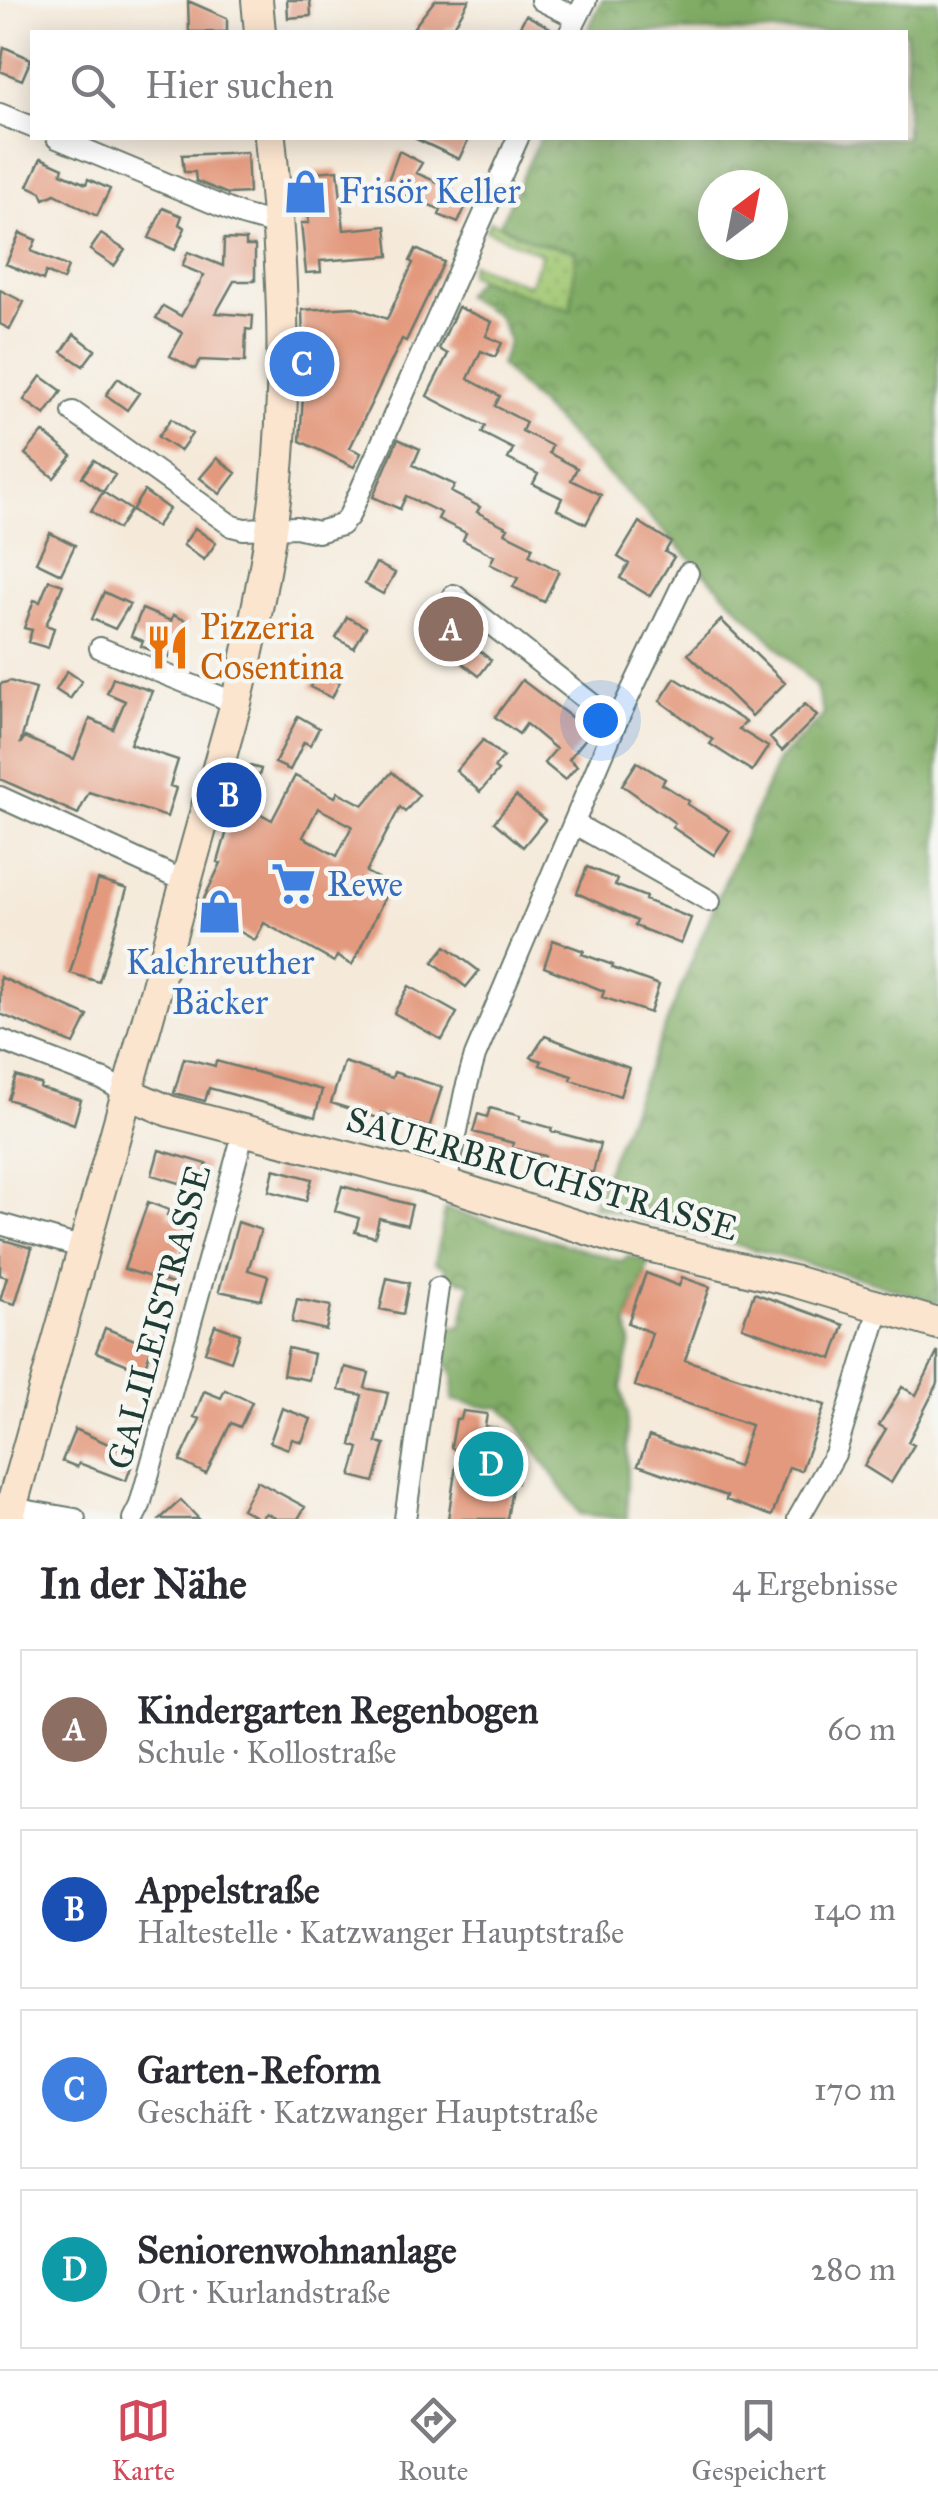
<!DOCTYPE html>
<html lang="de">
<head>
<meta charset="utf-8">
<style>
	:root { --surface:#fff; --page:#f2f2f3; --text:#2b2b33; --muted:#7c7c81; --line:#e1e1e2; --accent:#d1495b }
	body { margin:0; font-family:"IM FELL Great Primer",serif; background:var(--page); color:var(--text) }
	.compass { position:absolute; left:698px; top:170px; width:90px; height:90px; border-radius:50%; background:var(--surface); box-shadow:0 5px 25px #0003; rotate:32deg }
	.you { position:absolute; left:600px; top:720px; width:35px; height:35px; margin:-25px; border:8px solid #fff; border-radius:50%; background:#1a73e8; box-shadow:0 0 0 15px #1a73e833 }
	.badge { display:grid; place-items:center; width:65px; height:65px; border-radius:50%; background:var(--accent); color:#fff; font-size:32px; font-weight:700 }
	.pin { position:absolute; translate:-50% -50%; border:5px solid #fff; box-shadow:0 2px 10px #0006 }
	.list { margin:0; padding:0; list-style:none }
	h2 { display:flex; justify-content:space-between; align-items:center; height:130px; margin:0; padding:0 40px; font-size:42px }
	h2 small { font-size:32px; font-weight:400; color:var(--muted) }
	.list li { display:grid; grid-template-columns:65px 1fr auto; gap:30px; align-items:center; box-sizing:border-box; height:160px; margin:0 20px 20px; padding:0 20px; border:2px solid var(--line); border-radius:0px }
	.list b { display:block; font-size:38px; white-space:nowrap }
	.list p { margin:0; font-size:32px; white-space:nowrap; color:var(--muted) }
	.list em { font-size:32px; font-style:normal; color:var(--muted) }
	.icon { flex:none; width:55px; height:55px; fill:none; stroke:currentColor; stroke-width:2; stroke-linecap:round; stroke-linejoin:round }
	.map { position:relative; flex:none; width:938px; height:1519px; overflow:hidden }
	.search { position:absolute; background:var(--surface); box-shadow:0 5px 25px #0003; left:30px; right:30px; top:30px; height:110px; display:flex; align-items:center; gap:25px; box-sizing:border-box; padding:0 35px; border-radius:0px; color:var(--muted); font-size:38px }
	.sheet { height:850px; background:var(--surface) }
	nav { display:flex; justify-content:space-around; align-items:center; box-sizing:border-box; height:140px; border-top:2px solid var(--line); background:var(--surface); font-size:28px; color:var(--muted) }
	nav a { display:grid; justify-items:center; gap:5px }
	nav .on { color:var(--accent) }
	.map>svg:first-child { display:block }
	.grass { fill:url(#grass-dots); stroke:#608254; stroke-width:2.5 }
	.forest { fill:url(#forest-crowns); stroke:#50744c; stroke-width:2.5; fill-rule:evenodd }
	.building { fill:#e3997d; fill-rule:evenodd }
	.lines { fill:none; stroke-linecap:round; stroke-linejoin:round }
	.street-casing { stroke:#6a7a6e; stroke-width:24 }
	.secondary-casing { stroke:#6a7a6e; stroke-width:34 }
	.street { stroke:#fff; stroke-width:20 }
	.secondary { stroke:#fbe5cf; stroke-width:30 }
	.labels { text-anchor:middle; dominant-baseline:central; stroke-width:9; stroke-linejoin:round; paint-order:stroke }
	.shop-label { font-size:35px; fill:#366cbe; stroke:#f6f6f2; text-anchor:start }
	.food-label { font-size:35px; fill:#c56008; stroke:#f6f6f2; text-anchor:start }
	.street-label { font-size:35px; fill:#1f3d34; stroke:#f6f6f2 }
</style>
</head>
<body>
<div class="map">
<svg width="938" height="1519" viewBox="0 0 938 1519">
	<defs>
		<pattern id="grass-dots" width="8" height="8" patternUnits="userSpaceOnUse" patternTransform="scale(2.5)"><rect width="8" height="8" fill="#a1c873"/><path d="M2 2h.1M6 6h.1" fill="none" stroke="#83a45f" stroke-width="1.8" stroke-linecap="round"/></pattern>
		<pattern id="forest-crowns" width="20" height="18" patternUnits="userSpaceOnUse" patternTransform="scale(2.5)"><rect width="20" height="18" fill="#80ac65"/><path d="M2 6a3 3 0 1 1 6 0M12 15a3 3 0 1 1 6 0" fill="none" stroke="#688d54"/></pattern>
	</defs>
	<rect width="100%" height="100%" fill="#f6f6f2"/>
	<filter id="ink" filterUnits="userSpaceOnUse"><feTurbulence type="fractalNoise" baseFrequency=".01" numOctaves="2"/><feDisplacementMap in="SourceGraphic" scale="20" xChannelSelector="R" yChannelSelector="G"/><feConvolveMatrix kernelMatrix="1 2 1 2 8 2 1 2 1" color-interpolation-filters="sRGB"/></filter>
	<filter id="wash" filterUnits="userSpaceOnUse"><feTurbulence type="fractalNoise" baseFrequency=".0048" numOctaves="4" result="noise"/><feDisplacementMap in="SourceGraphic" scale="40" xChannelSelector="R" yChannelSelector="G"/><feGaussianBlur stdDeviation="2.25" result="paint"/><feColorMatrix in="noise" values="0 0 0 0 0 0 0 0 0 0 0 0 0 0 0 0 0 1.4 0 .05"/><feComposite in="paint" operator="in"/></filter>
	<g filter="url(#wash)">
		<rect width="100%" height="100%" fill="#f5eada"/>
		<path class="grass" d="M490,221l45,21 42,9 -6,60 -102,-35 2,-12 58,21 13,-31 -56,-24z"/>
		<path class="forest" d="M602,0h336v1303l-78,-25 -268,-72 125,-307 61,-139 46,-45 -9,-30 -315,-320 9,-24 -11,-25 -34,-20 14,-17 93,31 5,-59 -41,-9 -35,-18 40,-86h366v-106h-319zM713,185h60v60h-60z
			M445,1209l176,52 7,-5 21,6 -22,61 4,19 -10,45 6,27v105l-47,-5 -68,-97 -12,-10 -10,1 -38,-8c2,-18 5,-31 -12,-41l5,-34 16,2 9,-44 -24,-6 -1,-10 -10,-4z"/>
		<g id="blocks">
			<path class="building" d="M287,0h23l1,16 -23,2z
				M435,0h34l-17,30 -4,-3 -3,5h-22l-9,-5z
				M188,1l39,17v14h-38z
				M526,15l30,16v1h-39z
				M4,47l27,12 -9,21 -22,-9z
				M414,138h55l-10,21z
				M399,151l23,12 -6,10 37,16 -2,5 17,7 -10,22 -19,-8 2,-5 -55,-24z
				M247,152l2,41 -21,1 -32,-13 -1,-9h-11l-2,-17z
				M41,158l22,10 -2,5 25,11 2,-5 22,10 -13,27 -42,-22 -11,5 -3,-7 -13,-6z
				M338,170l6,60 42,-4 3,30 -69,5 1,11 -15,1 -5,-50h8l-5,-50z
				M163,208l19,8 -3,8 6,4 -10,22 -26,-12z
				M20,233l16,7 -5,11 37,16 -5,13 -17,-8 -3,8 -37,-16z
				M101,234l24,16 -11,16 -24,-16z
				M224,239l22,1v6h9v35h-21l-18,32 37,3 -1,14 -6,-1 -1,33 -45,-2 -5,9 -25,-13 13,-23 -27,-15 7,-12 18,10 23,-41 -22,-9 6,-14 35,14z
				M416,249l28,13 -38,79 -4,-2 -52,109 11,5 -7,14 -54,-26 4,-60 -2,-71 52,-3 33,12 26,-56 -3,-2z
				M0,290l24,12 -14,27 -10,-5z
				M458,307l34,15 -6,14 16,7 -7,14 -14,-6 -13,28 32,17 -5,10 31,16 -4,9 30,15 -3,7 28,15 -6,12 30,15 -15,29 -29,-15 5,-11 -29,-14 5,-10 -30,-15 5,-10 -31,-16 3,-7 -58,-30 21,-42 -9,-5z
				M74,334l21,16 -12,16 -21,-14z
				M41,376l21,15 -17,24 -21,-15z
				M118,378l21,15 -12,17 -21,-15z
				M171,419l21,15 -12,17 -22,-14z
				M43,432l29,24 -18,22 -29,-24z
				M398,439l22,10 -7,16 42,20 -4,7 29,15 -3,5 31,16 -3,5 28,14 -4,8 30,16 -15,31 -31,-15 5,-9 -28,-14 4,-8 -31,-16 3,-7 -28,-14 3,-6 -35,-17 -6,13 -27,-12z
				M217,458l19,15 -16,21 -20,-16z
				M94,460l21,15 -12,17 -21,-15z
				M144,491l25,18 -13,18 -24,-17z
				M103,492l28,18 -13,19 -27,-18z
				M639,522l32,20 -6,10 9,5 -24,39 -30,-18 9,-14 -11,-7z
				M195,528l21,15 -12,17 -21,-15z
				M50,533l25,12 -14,29 -25,-12z
				M376,563l19,10 -12,21 -18,-10z
				M49,580l14,5 -17,40 8,3 -6,20 -20,-6 4,-12 -8,-2 10,-28 6,2z
				M104,592l26,12 -15,25 -23,-10z
				M142,609l29,12 2,-6 14,6 -18,37 -28,-12 2,-5 -12,-5z
				M347,617l19,10 -12,21 -18,-10z
				M449,617l13,10 -5,6 34,27 -12,16 -47,-37z
				M721,620l64,63 -33,33 -64,-62z
				M320,668l21,11 -9,19 -22,-11z
				M67,671l15,10 -12,18 -14,-9z
				M113,678l39,13 -22,53 48,16 -8,26 6,2 -9,29 -78,-25 -11,22 -78,-35v-95l10,-3 26,8 -16,55 5,-7 49,22 16,-40 23,10 12,-28 -18,-8z
				M675,678l71,44 -7,7 29,18 -16,24 -42,-27 3,-4 -53,-39z
				M522,680l69,52 -22,27 8,7 -12,14 -21,-17 12,-14 -30,-25 -7,10 -24,-17z
				M805,704l12,12 -35,35 -12,-13z
				M298,716l21,12 -9,17 -6,-3 -14,28 -15,-7z
				M483,740l20,17 -9,11 4,3 -18,21 -24,-21z
				M637,762l28,17 -3,5 27,17 -2,3 43,27 -16,24 -42,-28 3,-4 -53,-38z
				M246,765l15,4 -11,39 22,12 23,-44 40,21 3,-5 25,13 29,-33 27,23 -14,17 -5,-5 -34,65 15,8 -4,7 10,6 -35,72 -15,-9 -3,6 -70,-39 -9,17 -56,-31 22,-46 -3,-1zM318,808l34,18 -15,30 -34,-19z
				M516,796l29,24 -22,27 -29,-25z
				M587,867l30,12 -2,6 31,12 -1,3 46,18 -10,26 -46,-18 2,-5 -60,-28z
				M98,880l29,9 -28,93 -29,-9z
				M553,940l31,11 -2,3 31,11 -1,3 47,17 -9,28 -48,-16 2,-6 -60,-24z
				M446,946l33,25 -13,16 -33,-25z
				M0,977l88,39 -14,28 -74,-30z
				M409,986l48,27 -15,27 -48,-27z
				M545,1036l84,32 -9,28 -49,-16 1,-4 -32,-11 2,-4 -11,-4z
				M184,1058l31,8 1,-5 106,29 -7,27 -106,-29 -4,13 -31,-8z
				M344,1062l48,16 2,-6 48,15 -13,41 -47,-15 -1,6 -50,-16z
				M16,1076l25,8 -1,4 41,12 -7,24 -66,-25z
				M490,1108l30,8 -1,3 33,9 -1,3 49,13 -7,29 -49,-13 1,-4 -33,-8 1,-5 -40,-11 5,-18 9,3z
				M159,1150l48,14 -7,25 -48,-14z
				M274,1169l38,10 -6,22 -37,-10z
				M342,1186l70,19 -5,20 -28,-7 -4,19 -20,-5 4,-14 -24,-7z
				M148,1202l21,8 -2,5 23,8 -13,36 3,1 -7,24 -49,-15z
				M238,1222l23,8 -13,40 20,6 -7,24 -42,-9z
				M0,1239l32,9 -17,56 -15,-4 7,-23 -7,-2z
				M646,1273l33,13 3,-9 28,10 -25,73 140,45 -24,66 -12,-4 -17,49 -46,-16 1,-4 -89,-31 11,-29 89,31 13,-42 -116,-39 17,-53 -24,-10z
				M387,1278l22,5 -6,31 -23,-5z
				M754,1293l90,32 -12,34 -90,-32z
				M297,1299l34,7 -5,24 -34,-8z
				M215,1325l25,9 -9,27 -26,-9z
				M105,1328l47,19 -9,24 -47,-19z
				M288,1348l26,6 -5,26 -26,-5z
				M938,1351v32l-30,59 6,3 -23,38 -27,-17 22,-37 -7,-4 23,-38 14,8z
				M345,1367l24,6 -4,15 23,5 -12,49 9,2 -11,38 -23,-6 8,-28 -8,-3 11,-50 -23,-5z
				M225,1390l27,12 -12,25 -9,-4 -25,51 -26,-13 20,-42 -6,-2 10,-26 17,7z
				M282,1408l29,11 -9,23 -10,-3 -4,10 -18,-7z
				M463,1411l24,3 -2,12 11,2 -1,8 15,5 -3,18 13,2 -3,22 -4,-1 -6,37h-59l10,-67 -7,-5 5,-28h5z
				M75,1429l60,27 -9,25 -47,-18 -2,4 -15,-6z
				M257,1481l48,26 -7,12h-21l-11,-6 -6,6 -18,-10z
				M181,1500l18,19h-39z"/>
		</g>
	</g>
	<g filter="url(#ink)">
		<use href="#blocks" fill-opacity="0" stroke="#6a7a6e" stroke-width="2.5"/>
		<g class="lines">
			<defs>
				<path id="street" d="M541,0l36,18
					M570,32l16,-32
					M0,114l32,13
					M57,138l185,77 36,10
					M73,412l159,114 12,3 52,-2 22,5 23,-7 8,-9 169,-378
					M454,595l162,128
					M100,648l136,55
					M0,797l186,85
					M575,824l135,77
					M0,1040l104,40 23,13
					M446,1184l19,-92 10,-36 141,-333 72,-150
					M0,1224l84,24
					M11,1508l64,11
					M133,1519l7,-14 104,-374
					M405,1519l33,-231
					M798,1519l37,-65 45,-148"/>
				<path id="secondary" d="M257,0l3,32
					M127,1093l42,18 252,65 194,62 178,43 145,43
					M8,1519l228,-816c17,-70 32,-141 40,-212 12,-118 6,-236 -6,-353"/>
			</defs>
			<use href="#street" class="street-casing"/>
			<use href="#secondary" class="secondary-casing"/>
			<use href="#street" class="street"/>
			<use href="#secondary" class="secondary"/>
		</g>
	</g>
	<defs>
		<symbol id="shop-bare" viewBox="-9 -9 18 18"><path d="M-5-2.5h2.3a2.7 3.5 0 0 1 5.4 0H5L5.5 6h-11ZM-1.5-2.5h3a1.5 2.3 0 0 0-3 0Z" fill="#3f7fe0" stroke="#f6f6f2" stroke-width="2.5" paint-order="stroke"/></symbol>
		<symbol id="restaurant-bare" viewBox="-9 -9 18 18"><path d="M-5-6h1v4h1v-4h1v4h1v-4h1v5L-1.5 .5V6h-2V.5L-5-1ZM5-6V6H3V1.5H1.5Q1.5-4 5-6Z" fill="#e8710a" stroke="#f6f6f2" stroke-width="2.5" paint-order="stroke"/></symbol>
		<symbol id="supermarket-bare" viewBox="-9 -9 18 18"><path d="M-6-5.5h2.5l.6 2H6L4.5 2H-2.5L-4.4-4H-6ZM-1.5 3.2a1.3 1.3 0 1 0 .1 0ZM3 3.2a1.3 1.3 0 1 0 .1 0Z" fill="#3f7fe0" stroke="#f6f6f2" stroke-width="2.5" paint-order="stroke"/></symbol>
	</defs>
	<g fill-rule="evenodd">
		<use href="#shop-bare" x="274" y="160" width="63" height="63"/>
		<use href="#restaurant-bare" x="136" y="616" width="63" height="63"/>
		<use href="#supermarket-bare" x="262" y="852" width="63" height="63"/>
		<use href="#shop-bare" x="188" y="880" width="63" height="63"/>
	</g>
	<g class="labels">
		<g class="shop-label">
			<text x="339" y="191">Frisör Keller</text>
			<text x="327" y="884">Rewe</text>
			<text x="220" y="962" text-anchor="middle">Kalchreuther<tspan x="220" dy="40">Bäcker</tspan></text>
		</g>
		<g class="food-label">
			<text x="200" y="627">Pizzeria<tspan x="200" dy="40">Cosentina</tspan></text>
		</g>
		<g class="street-label">
			<text transform="translate(542 1174) rotate(16)">SAUERBRUCHSTRASSE</text>
			<text transform="translate(159 1317) rotate(-75)">GALILEISTRASSE</text>
		</g>
	</g>
</svg>
<svg class="compass" viewBox="-18 -18 36 36"><path d="M0-13l5 13h-10z" fill="#e53935"/><path d="M0 13l5-13h-10z" fill="#7c7c81"/></svg>
<div class="you"></div>
<div class="pin badge" style="left:451px;top:629px;background:#8d6e63">A</div>
<div class="pin badge" style="left:229px;top:795px;background:#1a4fb4">B</div>
<div class="pin badge" style="left:302px;top:364px;background:#3f7fe0">C</div>
<div class="pin badge" style="left:491px;top:1464px;background:#0f9aa8">D</div>
<div class="search"><svg class="icon" aria-label="search" viewBox="0 0 24 24"><circle cx="10" cy="10" r="6"/><path d="M15 15l6 6"/></svg>Hier suchen</div>
</div>
<section class="sheet">
<h2>In der Nähe<small>4 Ergebnisse</small></h2>
<ul class="list">
<li><span class="badge" style="background:#8d6e63">A</span><div><b>Kindergarten Regenbogen</b><p>Schule · Kollostraße</p></div><em>60 m</em></li>
<li><span class="badge" style="background:#1a4fb4">B</span><div><b>Appelstraße</b><p>Haltestelle · Katzwanger Hauptstraße</p></div><em>140 m</em></li>
<li><span class="badge" style="background:#3f7fe0">C</span><div><b>Garten-Reform</b><p>Geschäft · Katzwanger Hauptstraße</p></div><em>170 m</em></li>
<li><span class="badge" style="background:#0f9aa8">D</span><div><b>Seniorenwohnanlage</b><p>Ort · Kurlandstraße</p></div><em>280 m</em></li>
</ul>
</section>
<nav>
<a class="on"><svg class="icon" aria-label="map" viewBox="0 0 24 24"><path d="M3 6l6-2 6 2 6-2v14l-6 2-6-2-6 2zM9 4v14M15 6v14"/></svg>Karte</a>
<a><svg class="icon" aria-label="directions" viewBox="0 0 24 24"><path d="M12 3l9 9-9 9-9-9zM9 14v-3h6M13 9l2 2-2 2"/></svg>Route</a>
<a><svg class="icon" aria-label="saved" viewBox="0 0 24 24"><path d="M7 4h10v16l-5-4-5 4z"/></svg>Gespeichert</a>
</nav>
</body>
</html>
